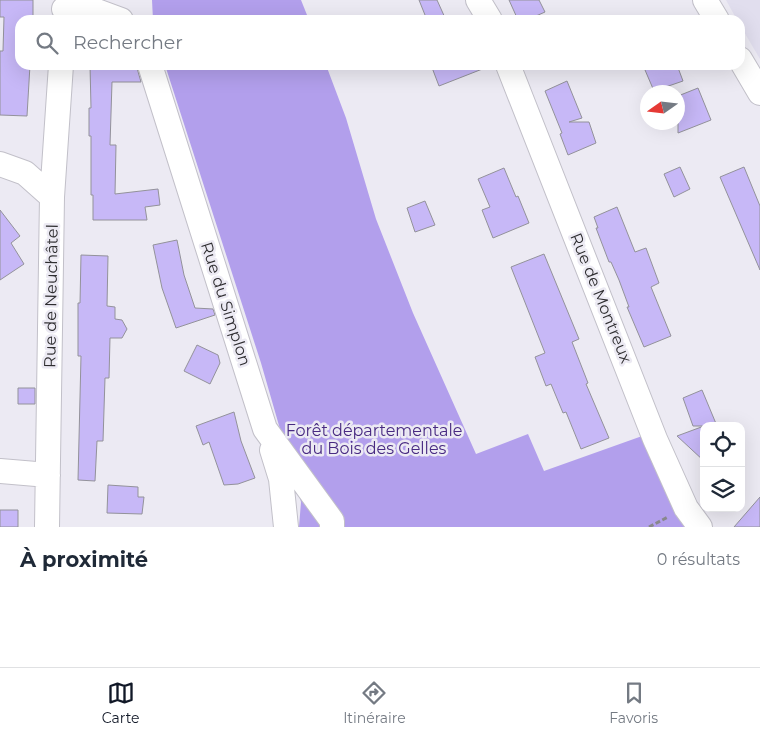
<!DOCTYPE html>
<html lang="fr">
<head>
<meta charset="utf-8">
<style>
	:root { --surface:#fff; --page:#f2f2f3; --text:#1f2937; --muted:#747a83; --line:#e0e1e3; --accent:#111827 }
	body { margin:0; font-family:Montserrat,sans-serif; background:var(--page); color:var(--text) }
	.controls { position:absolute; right:15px; bottom:15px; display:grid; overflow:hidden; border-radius:10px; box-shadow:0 5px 20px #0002 }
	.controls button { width:45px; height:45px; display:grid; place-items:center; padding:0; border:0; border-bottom:1px solid var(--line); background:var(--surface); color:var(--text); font:25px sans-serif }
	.compass { position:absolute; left:640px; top:85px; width:45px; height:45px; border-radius:50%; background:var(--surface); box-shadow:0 5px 20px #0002; rotate:256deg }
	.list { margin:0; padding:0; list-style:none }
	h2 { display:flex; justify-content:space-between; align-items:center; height:65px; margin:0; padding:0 20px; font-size:21px }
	h2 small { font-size:16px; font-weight:400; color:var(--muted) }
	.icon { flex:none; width:28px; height:28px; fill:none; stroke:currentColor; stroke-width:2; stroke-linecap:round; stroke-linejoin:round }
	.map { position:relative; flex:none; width:760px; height:527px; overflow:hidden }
	.search { position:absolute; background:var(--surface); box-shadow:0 5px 20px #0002; left:15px; right:15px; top:15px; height:55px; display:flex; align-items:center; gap:12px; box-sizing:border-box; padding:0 18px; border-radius:15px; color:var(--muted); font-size:19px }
	.sheet { height:140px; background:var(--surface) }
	nav { display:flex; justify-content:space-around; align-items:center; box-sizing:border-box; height:70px; border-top:1px solid var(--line); background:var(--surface); font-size:14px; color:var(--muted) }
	nav a { display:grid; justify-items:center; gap:2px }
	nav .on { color:var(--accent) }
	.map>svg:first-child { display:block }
	.built { fill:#e1deee }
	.forest { fill:#b29fec }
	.building { fill:#c7b8f7; stroke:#93929a }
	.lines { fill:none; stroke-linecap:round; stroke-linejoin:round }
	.minor-casing { stroke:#c2c0c9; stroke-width:26 }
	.path { stroke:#88878c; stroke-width:3; stroke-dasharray:5 2.5; stroke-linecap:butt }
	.minor { stroke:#fff; stroke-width:24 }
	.labels { text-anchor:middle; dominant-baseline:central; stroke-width:5; stroke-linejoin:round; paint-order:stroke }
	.street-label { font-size:16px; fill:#2e2d30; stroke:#eceaf3 }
	.park-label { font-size:16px; fill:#482a82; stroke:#eceaf3 }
</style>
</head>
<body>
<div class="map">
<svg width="760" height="527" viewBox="0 0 760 527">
	<rect width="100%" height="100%" fill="#eceaf3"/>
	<path class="built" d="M726,0h34v59l-20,-34v-5h-3z"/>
	<path class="forest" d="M152,0h149l8,20h-156z
		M165,65h161l20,53 30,101 37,94 63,141 52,-20 16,37 101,-36 47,92h-393l2,-25 -40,-139z"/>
	<path class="building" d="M0,0h33v20h-13v45h10l-3,51 -27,-1v-64h3l1,-34h-4z
		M419,0h18l9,20h-19z
		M509,0h30l6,12 -9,4 2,4h-20z
		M90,65h23v2l24,1 4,14h-29l-2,63h6l-1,49 43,-5 2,16 -15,2 2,13h-54v-25h-2v-59h-2v-28h2z
		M431,65h59v1l-51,20z
		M654,65h23l6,16 -29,10 -9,-21z
		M567,81l15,37 -13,4h20l7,21 -28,12 -8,-21 2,-1 -17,-42z
		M698,88l13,32 -33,13v-37z
		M680,167l10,22 -16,8 -10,-23z
		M744,167l16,39v64l-40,-93z
		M504,168l12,29 2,-1 11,27 -36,15 -11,-28 8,-3 -12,-28z
		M425,201l10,24 -20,7 -8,-24z
		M617,207l18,45 11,-4 13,35 -8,4 20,49 -27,11 -17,-40h2l-10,-27 -8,-18h-2l-13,-34h2l-4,-11z
		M0,210l20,26 -9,7 13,21 -24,16z
		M177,240l7,35 11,33 18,1 2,6 -39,13 -14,-40 -9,-43z
		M544,254l35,85 -7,3 16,41 -2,1 23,54 -28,11 -15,-37 -3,1 -12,-29 -5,2 -11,-29 10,-4 -34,-86z
		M81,255l27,1 -1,50 8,1v12l7,1 5,9 -5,9h-12l-1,40h-4l-2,63h-6l-2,40 -17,-1 3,-124h-3v-53h2z
		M197,345l21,10 2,8 -10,21 -26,-13z
		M18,388h17v16h-17z
		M702,390l15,36h-24l-10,-28z
		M234,412l7,29 14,37 -17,6 -14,1 -15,-43 -6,3 -7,-19z
		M704,426v35l-27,-25z
		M108,485l30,2v10h6l-2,17 -35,-1z
		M760,497v30h-26z
		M0,510h18v17h-18z"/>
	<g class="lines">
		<defs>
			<path id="minor" d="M478,0l12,20
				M705,0l12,20
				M64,9l30,1 27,10
				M740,59l20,34
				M150,65l115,364 67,92v6
				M508,65l147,374 31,69 14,19
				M0,164l25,9 27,24
				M272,450l9,29 5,48
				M0,471l48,4
				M47,527l5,-330 9,-132"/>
		</defs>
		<use href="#minor" class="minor-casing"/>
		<path class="path" d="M649,527l19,-10"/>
		<use href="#minor" class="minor"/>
	</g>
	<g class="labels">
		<g class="street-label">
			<text transform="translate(51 296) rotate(-89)">Rue de Neuchâtel</text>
			<text transform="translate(601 298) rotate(68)">Rue de Montreux</text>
			<text transform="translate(226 304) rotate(72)">Rue du Simplon</text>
		</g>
		<g class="park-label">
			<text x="374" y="430">Forêt départementale<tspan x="374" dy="18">du Bois des Gelles</tspan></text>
		</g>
	</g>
</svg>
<div class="controls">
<button><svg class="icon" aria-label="locate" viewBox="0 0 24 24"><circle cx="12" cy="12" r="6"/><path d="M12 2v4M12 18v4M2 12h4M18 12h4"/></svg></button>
<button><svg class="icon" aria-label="layers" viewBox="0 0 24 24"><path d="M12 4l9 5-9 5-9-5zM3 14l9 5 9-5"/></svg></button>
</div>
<svg class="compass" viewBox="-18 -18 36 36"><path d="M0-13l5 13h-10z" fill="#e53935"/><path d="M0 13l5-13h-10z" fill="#747a83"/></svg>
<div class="search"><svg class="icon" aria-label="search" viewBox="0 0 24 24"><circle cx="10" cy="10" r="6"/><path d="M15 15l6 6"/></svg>Rechercher</div>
</div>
<section class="sheet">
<h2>À proximité<small>0 résultats</small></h2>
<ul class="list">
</ul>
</section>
<nav>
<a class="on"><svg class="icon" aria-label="map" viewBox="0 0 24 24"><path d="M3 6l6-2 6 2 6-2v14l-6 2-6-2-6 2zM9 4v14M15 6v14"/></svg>Carte</a>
<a><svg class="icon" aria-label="directions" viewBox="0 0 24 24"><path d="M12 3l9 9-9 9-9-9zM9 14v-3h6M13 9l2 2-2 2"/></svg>Itinéraire</a>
<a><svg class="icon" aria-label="saved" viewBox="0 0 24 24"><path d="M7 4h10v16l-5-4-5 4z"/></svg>Favoris</a>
</nav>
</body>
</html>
